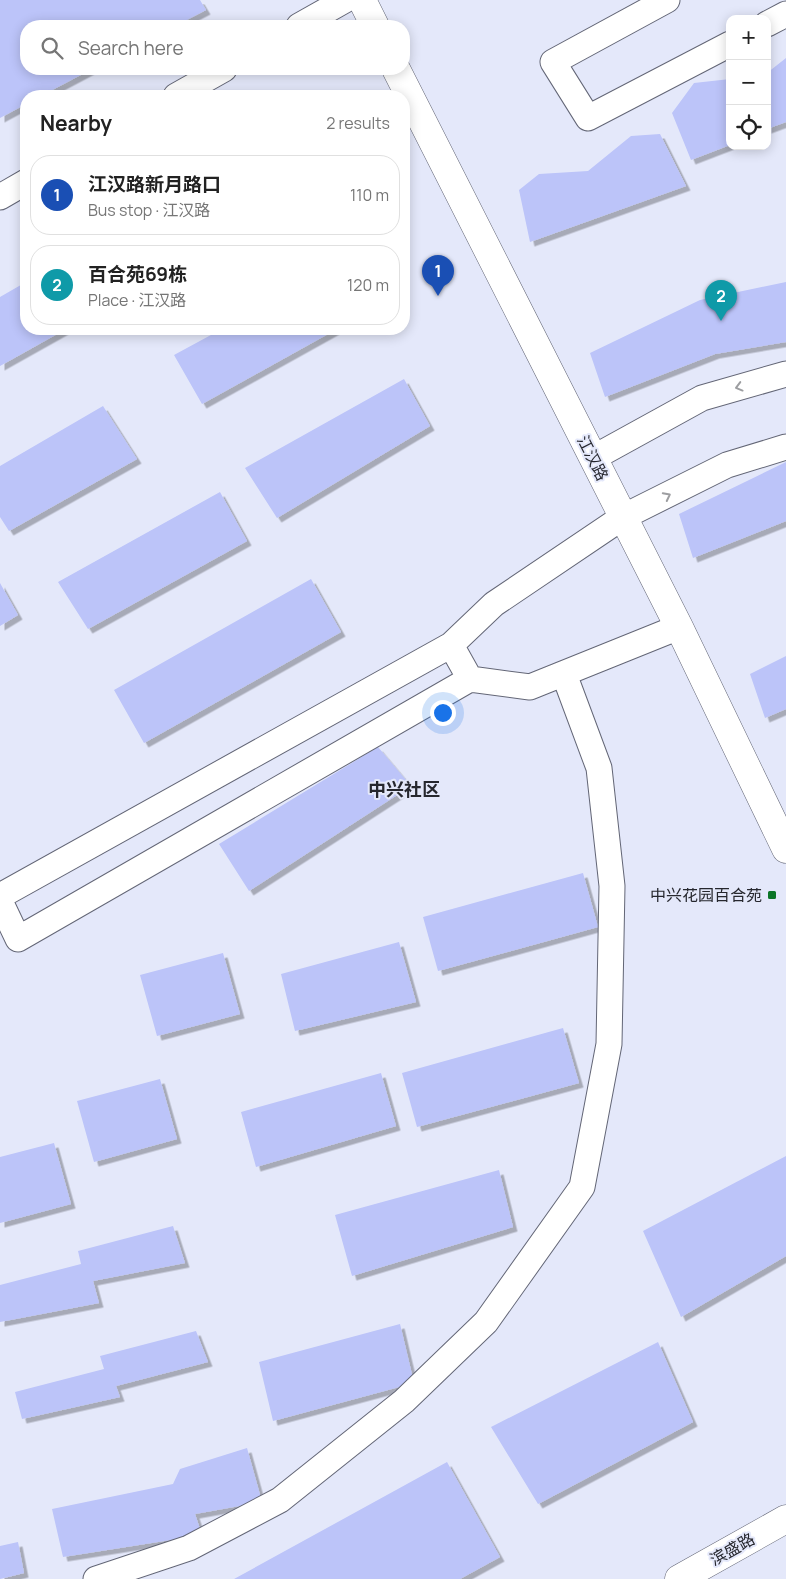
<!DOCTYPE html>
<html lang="en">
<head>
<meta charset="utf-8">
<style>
	:root { --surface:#fff; --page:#f6f6f6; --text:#222; --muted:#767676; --line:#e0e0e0; --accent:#db2777 }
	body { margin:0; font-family:Manrope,"Noto Sans SC",sans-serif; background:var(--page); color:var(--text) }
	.controls { position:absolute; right:15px; top:15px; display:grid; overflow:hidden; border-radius:10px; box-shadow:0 2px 12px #0003 }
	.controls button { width:45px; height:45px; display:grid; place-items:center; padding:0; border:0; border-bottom:1px solid var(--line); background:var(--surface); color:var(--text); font:25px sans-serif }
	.you { position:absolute; left:442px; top:712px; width:18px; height:18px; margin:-12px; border:4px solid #fff; border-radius:50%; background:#1a73e8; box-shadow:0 0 0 8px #1a73e833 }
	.badge { display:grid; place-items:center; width:32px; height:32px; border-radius:50%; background:var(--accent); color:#fff; font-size:16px; font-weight:700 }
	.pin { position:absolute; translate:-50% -41px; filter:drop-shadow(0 1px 2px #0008) }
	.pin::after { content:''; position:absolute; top:26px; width:18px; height:15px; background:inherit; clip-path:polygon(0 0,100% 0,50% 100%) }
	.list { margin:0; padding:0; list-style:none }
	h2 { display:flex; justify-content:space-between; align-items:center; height:65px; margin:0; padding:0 20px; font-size:21px }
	h2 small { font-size:16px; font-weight:400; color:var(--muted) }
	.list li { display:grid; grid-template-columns:32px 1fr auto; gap:15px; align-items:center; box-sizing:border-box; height:80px; margin:0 10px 10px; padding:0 10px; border:1px solid var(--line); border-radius:20px }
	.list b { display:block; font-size:19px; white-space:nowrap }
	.list p { margin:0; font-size:16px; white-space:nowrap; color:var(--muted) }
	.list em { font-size:16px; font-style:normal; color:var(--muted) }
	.icon { flex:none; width:28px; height:28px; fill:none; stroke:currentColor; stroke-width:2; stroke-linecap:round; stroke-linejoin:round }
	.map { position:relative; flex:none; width:786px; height:1579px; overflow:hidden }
	.search { position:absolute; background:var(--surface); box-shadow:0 2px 12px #0003; left:20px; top:20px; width:390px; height:55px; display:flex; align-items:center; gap:12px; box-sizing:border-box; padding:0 18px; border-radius:20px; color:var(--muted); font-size:19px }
	.panel { position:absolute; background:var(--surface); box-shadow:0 2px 12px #0003; left:20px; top:90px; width:390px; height:245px; border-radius:20px }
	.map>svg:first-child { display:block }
	.building { fill:#bcc4f9; filter:url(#shadow) }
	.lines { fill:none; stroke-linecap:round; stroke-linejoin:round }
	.street-casing { stroke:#636676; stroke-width:27 }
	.secondary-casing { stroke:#636676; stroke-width:29 }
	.street { stroke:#fff; stroke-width:25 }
	.secondary { stroke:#fff; stroke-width:28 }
	.oneway { stroke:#9d9ea1 }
	.poi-dot { fill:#0b7527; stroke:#e4e8fa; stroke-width:2 }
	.labels { text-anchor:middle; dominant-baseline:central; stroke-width:4; stroke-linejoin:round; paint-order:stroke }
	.street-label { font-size:16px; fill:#26272e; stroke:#e4e8fa }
	.poi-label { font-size:16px; fill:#26272e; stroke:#e4e8fa; text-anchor:end }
	.neighbourhood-label { font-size:18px; font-weight:bold; fill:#26272e; stroke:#e4e8fa }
</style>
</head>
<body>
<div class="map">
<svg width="786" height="1579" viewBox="0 0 786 1579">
	<defs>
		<filter id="shadow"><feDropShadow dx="4.5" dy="4.5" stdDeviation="0" flood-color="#0004"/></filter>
	</defs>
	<rect width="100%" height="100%" fill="#e4e8fa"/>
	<path class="building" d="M0,0h200l6,10 -31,16h-149v43h66l-51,27h-15v8l-26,14z
		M786,58v64l-19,7v-56z
		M730,79v66l-39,15 -19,-47 22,-30z
		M660,134l26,52 -156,56 -11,-52 20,-16 49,-3 43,-35z
		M26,282v47h40l-66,37v-69z
		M786,282v60l-71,12 -110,43 -15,-44 110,-53z
		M222,329h115l-135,75 -28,-49z
		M404,379l26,47 -153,92 -32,-50z
		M103,406l34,53 -128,72 -9,-14v-51z
		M786,462v59l-93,37 -14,-44z
		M220,492l27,49 -159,88 -30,-47z
		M311,579l30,53 -197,111 -30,-53z
		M0,583l18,32 -18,11z
		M786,656v53l-21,9 -15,-44z
		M378,747l33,39 -162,105 -30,-47z
		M583,873l15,54 -160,44 -15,-54z
		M399,942l17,60 -121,29 -14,-57z
		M223,953l17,61 -83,22 -17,-61z
		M563,1028l16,55 -162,44 -15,-54z
		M381,1073l15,53 -140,41 -15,-55z
		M160,1079l17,60 -83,23 -17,-61z
		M54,1143l17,61 -71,19v-66z
		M786,1156v100l-105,61 -38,-86z
		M499,1170l14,57 -161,49 -17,-61z
		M173,1226l12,37 -92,18 6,22 -99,19v-37l81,-21 -3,-13z
		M400,1324l14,59 -141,38 -14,-59z
		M196,1331l12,31 -92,24 4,11 -98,22 -7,-27 89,-23 -4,-13z
		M658,1342l35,80 -155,82 -47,-77z
		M247,1448l15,54 -67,12 7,21 -139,22 -11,-48 121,-25 7,-15z
		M447,1462l53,95 -40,22h-226z
		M18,1542l6,31 -24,6v-33z"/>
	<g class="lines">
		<defs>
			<path id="street" d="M667,0l-114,62 35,56 142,-74
				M767,24l19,-10
				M299,26l46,-26
				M176,96l48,-27
				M0,197l26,-15
				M593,458l109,-60 84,-24
				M679,627l-149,60 -60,-8 -19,-34 43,-41 129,-87 104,-52 59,-18
				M0,896l451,-251
				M0,901l18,38 452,-260
				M96,1579l93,-31 91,-48 124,-99 82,-79 96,-135 27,-143 3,-158 -13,-118 -35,-94"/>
			<path id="secondary" d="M362,0l13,26
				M396,69l283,558 107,222
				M679,1579l107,-60"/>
		</defs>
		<use href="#street" class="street-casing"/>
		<use href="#secondary" class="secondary-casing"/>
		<use href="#street" class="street"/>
		<use href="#secondary" class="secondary"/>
	</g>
	<defs><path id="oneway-chevron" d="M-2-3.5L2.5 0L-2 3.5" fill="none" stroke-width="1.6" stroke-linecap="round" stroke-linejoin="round" transform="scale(1.25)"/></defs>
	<g class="oneway">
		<use href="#oneway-chevron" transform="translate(739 387) rotate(165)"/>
		<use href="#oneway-chevron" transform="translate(667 496) rotate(-27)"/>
	</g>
	<rect class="poi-dot" x="767" y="890" width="10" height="10" rx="2.5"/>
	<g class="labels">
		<g class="street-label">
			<text transform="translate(593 458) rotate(63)">江汉路</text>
			<text transform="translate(732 1549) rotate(-29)">滨盛路</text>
		</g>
		<g class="poi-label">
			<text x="762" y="895">中兴花园百合苑</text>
		</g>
		<g class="neighbourhood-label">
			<text x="404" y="789">中兴社区</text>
		</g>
	</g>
</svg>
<div class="controls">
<button>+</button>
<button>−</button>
<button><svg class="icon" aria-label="locate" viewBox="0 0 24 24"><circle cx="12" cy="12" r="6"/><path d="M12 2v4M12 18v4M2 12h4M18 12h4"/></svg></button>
</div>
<div class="you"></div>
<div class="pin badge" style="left:438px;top:296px;background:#1a4fb4">1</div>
<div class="pin badge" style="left:721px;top:321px;background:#0f9aa8">2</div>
<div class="search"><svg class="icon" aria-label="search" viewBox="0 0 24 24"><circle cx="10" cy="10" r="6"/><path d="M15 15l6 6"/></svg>Search here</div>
<section class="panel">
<h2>Nearby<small>2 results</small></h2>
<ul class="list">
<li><span class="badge" style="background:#1a4fb4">1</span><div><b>江汉路新月路口</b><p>Bus stop · 江汉路</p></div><em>110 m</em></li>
<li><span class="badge" style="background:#0f9aa8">2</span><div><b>百合苑69栋</b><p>Place · 江汉路</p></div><em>120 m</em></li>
</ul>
</section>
</div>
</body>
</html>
